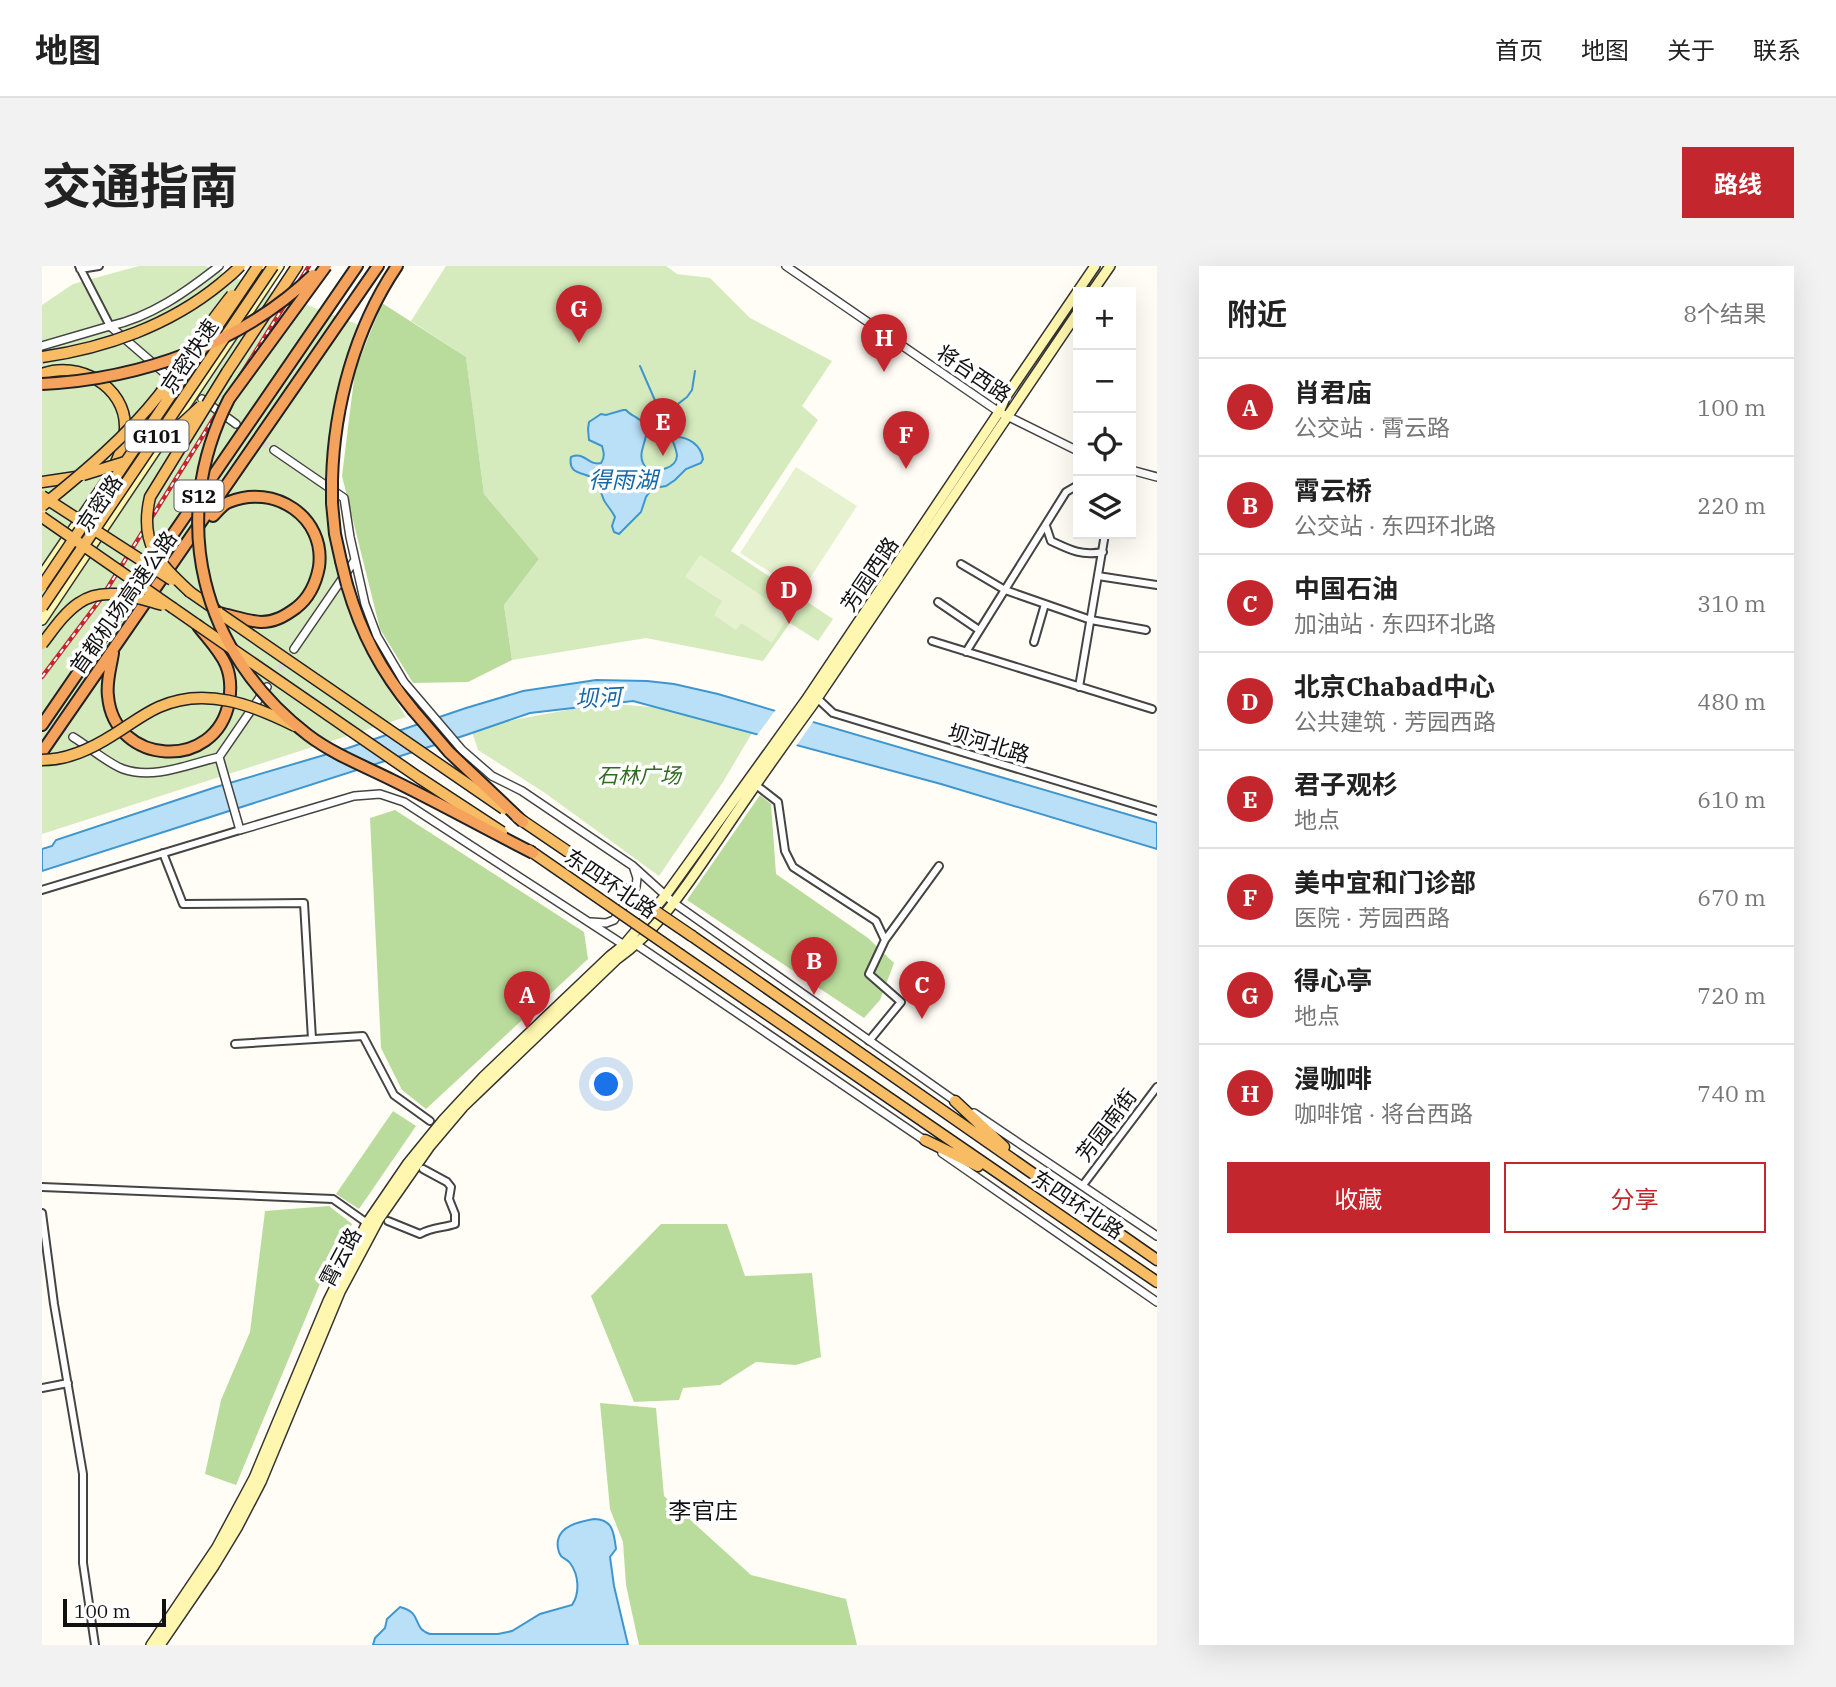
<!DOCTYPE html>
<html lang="zh">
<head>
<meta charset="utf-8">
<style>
	:root { --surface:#fff; --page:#f2f2f2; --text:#222; --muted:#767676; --line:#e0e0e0; --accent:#c4262e }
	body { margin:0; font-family:"IBM Plex Serif","Noto Sans SC",serif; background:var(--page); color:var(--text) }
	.controls { position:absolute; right:21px; top:21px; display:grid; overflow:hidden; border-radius:0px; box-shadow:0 7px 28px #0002 }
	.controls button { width:63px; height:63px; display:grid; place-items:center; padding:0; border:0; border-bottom:2px solid var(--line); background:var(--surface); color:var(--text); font:35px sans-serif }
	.scale { position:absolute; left:21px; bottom:18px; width:103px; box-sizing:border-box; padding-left:7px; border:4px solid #111; border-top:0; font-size:19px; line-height:24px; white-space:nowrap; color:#111; -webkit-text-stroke:5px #fff; paint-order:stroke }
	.you { position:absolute; left:565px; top:819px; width:24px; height:24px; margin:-18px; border:5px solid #fff; border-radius:50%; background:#1a73e8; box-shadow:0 0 0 10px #1a73e833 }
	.badge { display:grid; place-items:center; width:46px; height:46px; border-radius:50%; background:var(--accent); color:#fff; font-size:23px; font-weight:700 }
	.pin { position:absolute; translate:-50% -58px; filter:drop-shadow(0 2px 4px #0008) }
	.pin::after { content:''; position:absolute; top:37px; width:24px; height:21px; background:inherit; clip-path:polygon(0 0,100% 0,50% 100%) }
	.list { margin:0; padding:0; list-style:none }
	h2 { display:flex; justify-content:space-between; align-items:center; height:91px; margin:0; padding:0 28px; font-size:30px }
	h2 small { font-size:23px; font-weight:400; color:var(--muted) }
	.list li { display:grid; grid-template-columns:46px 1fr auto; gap:21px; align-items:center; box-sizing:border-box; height:98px; padding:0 28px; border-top:2px solid var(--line) }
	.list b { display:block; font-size:26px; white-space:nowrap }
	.list p { margin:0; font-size:23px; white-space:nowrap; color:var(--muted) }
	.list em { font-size:23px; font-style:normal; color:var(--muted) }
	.actions { display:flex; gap:14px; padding:21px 28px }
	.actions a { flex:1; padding:16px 0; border:2px solid var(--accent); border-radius:0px; text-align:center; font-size:24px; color:var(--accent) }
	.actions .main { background:var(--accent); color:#fff }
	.icon { flex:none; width:38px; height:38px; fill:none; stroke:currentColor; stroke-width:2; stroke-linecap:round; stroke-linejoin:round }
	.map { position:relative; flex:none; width:1115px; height:1379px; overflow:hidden; border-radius:0px }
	header { display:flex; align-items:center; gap:42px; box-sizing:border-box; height:98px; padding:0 35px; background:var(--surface); border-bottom:2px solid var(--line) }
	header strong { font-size:33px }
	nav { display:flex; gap:38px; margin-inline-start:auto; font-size:24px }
	.intro { display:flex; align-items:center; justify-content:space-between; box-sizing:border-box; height:168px; padding:0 42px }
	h1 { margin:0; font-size:49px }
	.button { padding:18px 32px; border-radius:0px; background:var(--accent); color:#fff; font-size:24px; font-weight:700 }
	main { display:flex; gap:42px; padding:0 42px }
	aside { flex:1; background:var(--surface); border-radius:0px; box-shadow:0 7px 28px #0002 }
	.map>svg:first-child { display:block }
	.green { fill:#d5ebbd }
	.forest { fill:#b9dc9c }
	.pitch { fill:#e6f2cf }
	.water { fill:#b9e0f7; stroke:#3f96cf; stroke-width:2 }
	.pier { fill:#fffdf5 }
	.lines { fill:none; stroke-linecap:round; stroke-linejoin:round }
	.stream { stroke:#3f96cf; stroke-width:2 }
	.tertiary-tunnel { stroke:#dbdad3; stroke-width:7; stroke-dasharray:7 3.5; stroke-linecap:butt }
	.minor-casing { stroke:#444; stroke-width:10 }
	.tertiary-casing { stroke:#444; stroke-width:10 }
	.secondary-casing { stroke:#333; stroke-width:12 }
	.trunk-casing { stroke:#222; stroke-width:13 }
	.motorway-casing { stroke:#222; stroke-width:14 }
	.minor { stroke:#fff; stroke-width:6 }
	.tertiary { stroke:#fff; stroke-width:7 }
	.secondary { stroke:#fff6b0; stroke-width:9 }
	.trunk { stroke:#f7bc64; stroke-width:10 }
	.motorway { stroke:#f5a25d; stroke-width:10 }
	.rail-casing { stroke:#c4262e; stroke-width:4.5 }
	.rail { stroke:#fff; stroke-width:2; stroke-dasharray:5; stroke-linecap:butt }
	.trunk-bridge-casing { stroke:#222; stroke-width:13; stroke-linecap:butt }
	.motorway-bridge-casing { stroke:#222; stroke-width:14; stroke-linecap:butt }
	.trunk-bridge { stroke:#f7bc64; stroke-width:10 }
	.motorway-bridge { stroke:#f5a25d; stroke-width:10 }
	.labels { text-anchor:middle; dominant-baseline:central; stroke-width:7; stroke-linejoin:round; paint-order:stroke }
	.shield { fill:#fff; stroke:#585858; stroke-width:2 }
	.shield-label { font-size:19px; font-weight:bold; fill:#111 }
	.street-label { font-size:21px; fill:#111; stroke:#fff }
	.park-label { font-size:21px; font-style:italic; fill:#2f6b1f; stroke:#fff }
	.water-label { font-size:23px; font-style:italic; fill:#1768a6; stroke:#fff }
	.neighbourhood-label { font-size:23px; fill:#111; stroke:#fff }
</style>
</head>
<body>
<header>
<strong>地图</strong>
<nav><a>首页</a><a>地图</a><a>关于</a><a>联系</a></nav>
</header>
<div class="intro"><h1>交通指南</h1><a class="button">路线</a></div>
<main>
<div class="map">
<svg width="1115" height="1379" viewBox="0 0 1115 1379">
	<rect width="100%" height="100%" fill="#fffdf5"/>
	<path class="green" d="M97,0h66l152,58 -32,150 17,118 22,56 42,69 -364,117v-529l31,-21z
		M404,0h220l11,8 33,4 40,40 82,43 -30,45 16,14 -87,131 102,68 -15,22 -28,-18 -27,38 -117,-23 -134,22 -8,-55 35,-46 -55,-65 -18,-137 -55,-36z
		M563,437l67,6 83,19 -32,54 -64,94 -114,-83 -67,-43 -6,-18 41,-12z"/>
	<path class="forest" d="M340,37l84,54 18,137 55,65 -35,46 8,55 -44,22 -55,1 -33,-54 -38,-153 13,-105z
		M718,529l11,9 5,70 92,64 26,25 -14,37 -16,18 -177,-118z
		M353,544l189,122 4,27 -162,150 -24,-19 -21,-42 -11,-230z
		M351,845l23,15 -57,83 -23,-15z
		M287,940l23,18 -28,50 -88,211 -31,-11 16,-74 29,-68 15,-121z
		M619,958h66l18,52 67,-3 9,84 -25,8 -40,-3 -36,23 -37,3 -4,12 -45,2 -43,-106z
		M558,1137l56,5 8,88 87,79 95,24 11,46h-218l-13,-60 -3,-43 -13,-33z"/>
	<path class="pitch" d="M754,201l61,39 -56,86 -61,-39z
		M658,289l90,59 -18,29 -31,-20 -5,7 -22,-15 8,-14 -37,-24z"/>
	<path class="water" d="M581,144h3c5,6 14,8 18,14 9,14 -12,29 3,45 10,3 29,0 30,-13 0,-5 -3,-12 -5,-17l2,-2c14,-1 27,8 29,22l-2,4 -15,6 -11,11 -9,6 -12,2 -3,2 -5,7 -5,15 -22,22 -5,-2 -2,-6 3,-9c-3,-6 -6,-9 -10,-15 -4,-6 -4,-15 -9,-21 -8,-10 -29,-4 -25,-24 15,-6 16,9 30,6 4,-6 3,-10 1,-17l-13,-6 -1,-11 1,-7 12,-8 5,1z
		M554,414l51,1 27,3 44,10 439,129v26l-216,-65 -308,-83 -103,12 -64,22 -424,136v-22l10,-3 4,-6 160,-53 132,-39 118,-40 57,-17z
		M552,1253c19,0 20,14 22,30l-6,8 4,29 14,59h-255l2,-7 10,-10 2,-9 13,-12c24,6 11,21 30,27h68l14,-3 28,-17 32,-9c8,-12 7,-30 -2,-42 -2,-3 -6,-4 -9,-7 -3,-4 -4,-11 -3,-16 3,-15 22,-18 36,-21z"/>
	<path class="pier" d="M735,442l38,11 -21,30 -39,-11z"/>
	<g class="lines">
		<path class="stream" d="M598,100l17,39 12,10
			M622,156l4,-2 6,-13 13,-10 5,-7 3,-19"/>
		<path class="tertiary-tunnel" d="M194,158l38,26
			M225,421l27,-38
			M1,451l30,20"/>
		<defs>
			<path id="minor" d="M37,0l31,60
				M38,3l19,-3
				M1004,260l5,15c19,9 30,15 52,11
				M919,298l44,26 86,30 55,10
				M1056,310l59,9
				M896,336l41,28
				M890,375l220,68
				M992,376l11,-38
				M924,386l100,-160 12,-7
				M1037,421l26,-153
				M775,432l16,15 324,98
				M714,519l22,17 7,49 8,16 83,54 9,19 -16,34 32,28 -32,39
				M121,587l20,51 121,-1 8,136
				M0,624l198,-60
				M843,674l54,-74
				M193,778l128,-8 31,59 36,26
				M1041,919l74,-98
				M0,921l291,12 34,24
				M0,947l12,91 29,170v89l12,82
				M346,955l32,13c12,-7 23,-6 35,-10v-10l-6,-15 2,-12 -4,-5 -24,-13
				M0,1122l26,-5"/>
			<path id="tertiary" d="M744,0l213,146 79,39
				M68,60c41,-9 76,-34 109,-60
				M0,80l68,-20 59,51
				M160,133l34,25
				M232,184l70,48 6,39 15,67 12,32 27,46 58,68 30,26 30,15 111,75 41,37 284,200
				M1089,204l26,7
				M252,383l61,-89
				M31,471c15,9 34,26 50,32 31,11 66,-5 96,-12l48,-70
				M177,491l21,73 114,-34 26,-2 24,8 220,143h13l290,197
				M549,656l15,1 8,-3 22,-33 1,-9 -3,-9
				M932,847l183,123
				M900,887l215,149"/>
			<path id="secondary" d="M1050,26l18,-26
				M0,309l121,-178
				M0,354l237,-354
				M109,1379l66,-98 37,-69 74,-177 39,-78 41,-60 35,-43 40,-43 127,-121 14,-11 41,-49 141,-196 193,-288 6,-14 90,-132
				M118,1379l54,-79 23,-38 24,-46 79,-190 39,-73 51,-73 33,-39 154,-148c43,-30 71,-76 101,-119 31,-46 63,-92 96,-137l264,-391"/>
			<path id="trunk" d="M185,106l70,-106
				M0,108c36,-14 84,12 83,54 0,13 -5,25 -10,37
				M0,216l34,-5
				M148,326l26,18
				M131,342l23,16
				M650,670l465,324
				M639,689l476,327
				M913,835l49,46
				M883,874l53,26"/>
			<path id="motorway" d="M290,214c2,-74 23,-152 65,-214
				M290,237l3,31 6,27
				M171,250c5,-5 10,-12 16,-14 45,-19 97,15 90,65 -3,16 -10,31 -23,41 -11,8 -21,14 -35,14 -14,-1 -28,-6 -42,-9
				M305,319c14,48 34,86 66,125
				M71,387c-2,14 -7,29 -5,43 6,70 108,76 121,6 2,-12 2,-25 -3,-37 -6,-14 -19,-27 -28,-39
				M0,459l315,-459
				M0,486l336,-486"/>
		</defs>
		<use href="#minor" class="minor-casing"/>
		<use href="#tertiary" class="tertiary-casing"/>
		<use href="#secondary" class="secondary-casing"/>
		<use href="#trunk" class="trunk-casing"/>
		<use href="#motorway" class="motorway-casing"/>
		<use href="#minor" class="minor"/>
		<use href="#tertiary" class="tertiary"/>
		<use href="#secondary" class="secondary"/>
		<use href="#trunk" class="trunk"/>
		<use href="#motorway" class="motorway"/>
		<defs>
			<path id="rail" d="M0,411l58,-77 209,-334"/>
		</defs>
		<use href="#rail" class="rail-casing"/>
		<use href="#rail" class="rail"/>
		<defs>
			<path id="trunk-bridge" d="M0,91c64,-9 128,-32 178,-73 7,-6 14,-11 20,-18
				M112,180l21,-16 26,-24
				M41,209l42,-13
				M0,230l130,84
				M0,240c41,-33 84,-69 117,-111 25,-33 47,-68 73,-100
				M0,251l131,91
				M0,320l216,-320
				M148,326c-32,-30 -51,-48 -40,-95l77,-125
				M0,341l231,-341
				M177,347l285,196
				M154,358l222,153 84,55
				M0,378c11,-14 22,-31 37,-41 25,-18 58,-5 84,2
				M0,494c26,0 49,-11 71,-25 15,-9 30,-21 46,-28 46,-21 94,-2 136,19
				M475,551l175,119
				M487,584l152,105"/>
			<path id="motorway-bridge" d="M284,0l-97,133c-62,121 -28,254 79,336 25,19 56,31 84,45 47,23 94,49 141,73
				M0,118c99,-5 199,-40 271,-109
				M290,237v-23
				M299,295l6,24
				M371,444l36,42 74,70"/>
		</defs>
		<use href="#trunk-bridge" class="trunk-bridge-casing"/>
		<use href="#motorway-bridge" class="motorway-bridge-casing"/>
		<use href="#trunk-bridge" class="trunk-bridge"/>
		<use href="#motorway-bridge" class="motorway-bridge"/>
	</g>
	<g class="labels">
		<g class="shield">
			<rect x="83.5" y="154.5" width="63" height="31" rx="5"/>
			<rect x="132.5" y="214.5" width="49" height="31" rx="5"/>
		</g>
		<g class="shield-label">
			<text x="115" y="170">G101</text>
			<text x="157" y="230">S12</text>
		</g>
		<g class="street-label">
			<text transform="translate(147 90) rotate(-56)">京密快速</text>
			<text transform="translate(932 107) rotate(34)">将台西路</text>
			<text transform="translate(57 237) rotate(-56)">京密路</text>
			<text transform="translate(827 308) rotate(-56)">芳园西路</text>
			<text transform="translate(81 336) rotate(-55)">首都机场高速公路</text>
			<text transform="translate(947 477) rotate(17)">坝河北路</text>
			<text transform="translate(569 617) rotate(34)">东四环北路</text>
			<text transform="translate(1064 859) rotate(-53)">芳园南街</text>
			<text transform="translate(1036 938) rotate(34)">东四环北路</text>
			<text transform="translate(298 991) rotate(-62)">霄云路</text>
		</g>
		<g class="park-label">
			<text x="597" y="509">石林广场</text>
		</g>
		<g class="water-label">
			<text x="581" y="213">得雨湖</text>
			<text transform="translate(556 431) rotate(-3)">坝河</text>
		</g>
		<g class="neighbourhood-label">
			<text x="661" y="1244">李官庄</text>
		</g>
	</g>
</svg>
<div class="controls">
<button>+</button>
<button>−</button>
<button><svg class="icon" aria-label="locate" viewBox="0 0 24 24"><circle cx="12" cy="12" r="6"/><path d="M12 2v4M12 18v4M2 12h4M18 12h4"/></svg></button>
<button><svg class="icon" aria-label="layers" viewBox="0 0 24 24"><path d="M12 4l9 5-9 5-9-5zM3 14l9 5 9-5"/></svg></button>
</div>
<div class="scale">100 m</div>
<div class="you"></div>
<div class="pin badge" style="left:485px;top:763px">A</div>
<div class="pin badge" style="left:772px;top:729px">B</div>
<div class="pin badge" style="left:880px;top:753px">C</div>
<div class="pin badge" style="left:747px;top:358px">D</div>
<div class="pin badge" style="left:621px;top:190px">E</div>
<div class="pin badge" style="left:864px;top:203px">F</div>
<div class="pin badge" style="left:537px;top:77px">G</div>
<div class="pin badge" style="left:842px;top:106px">H</div>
</div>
<aside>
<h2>附近<small>8个结果</small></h2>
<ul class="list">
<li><span class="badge">A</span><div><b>肖君庙</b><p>公交站 · 霄云路</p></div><em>100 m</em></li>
<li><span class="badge">B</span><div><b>霄云桥</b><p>公交站 · 东四环北路</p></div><em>220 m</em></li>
<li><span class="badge">C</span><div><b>中国石油</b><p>加油站 · 东四环北路</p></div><em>310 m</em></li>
<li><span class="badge">D</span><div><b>北京Chabad中心</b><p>公共建筑 · 芳园西路</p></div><em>480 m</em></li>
<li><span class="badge">E</span><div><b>君子观杉</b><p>地点</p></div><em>610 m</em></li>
<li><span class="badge">F</span><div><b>美中宜和门诊部</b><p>医院 · 芳园西路</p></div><em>670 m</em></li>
<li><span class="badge">G</span><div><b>得心亭</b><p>地点</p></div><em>720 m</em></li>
<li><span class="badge">H</span><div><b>漫咖啡</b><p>咖啡馆 · 将台西路</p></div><em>740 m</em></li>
</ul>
<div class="actions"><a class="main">收藏</a><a>分享</a></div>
</aside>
</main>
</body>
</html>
